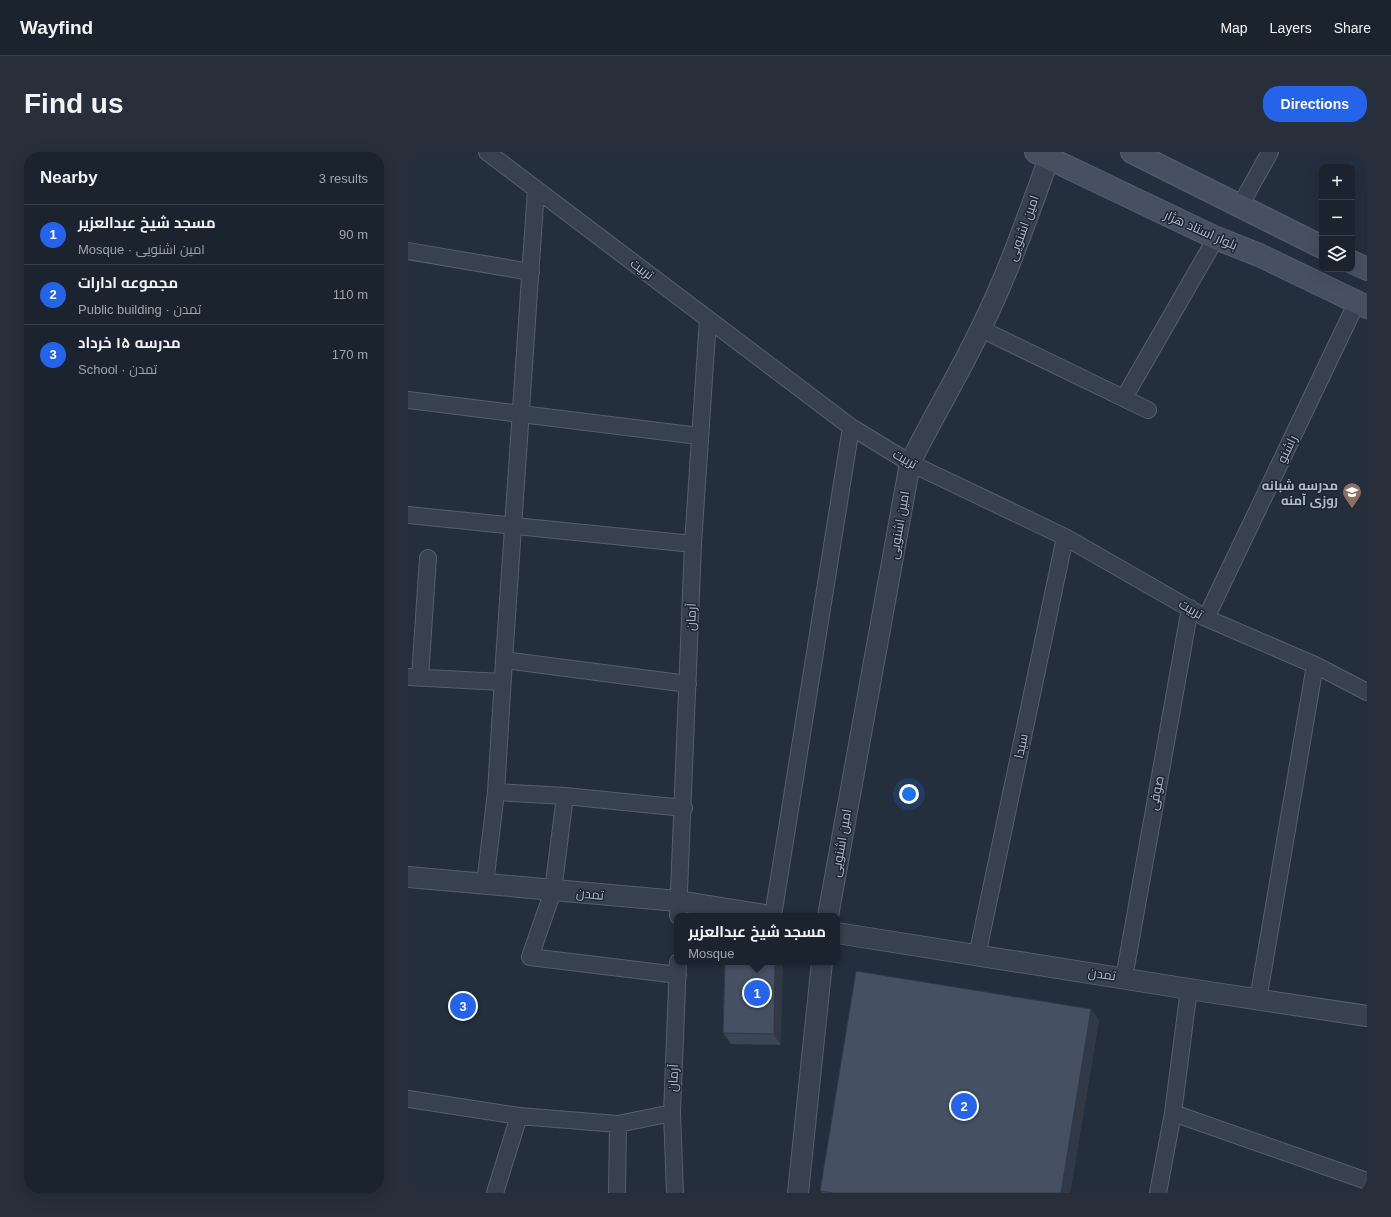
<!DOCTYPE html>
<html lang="en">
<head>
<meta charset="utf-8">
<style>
	:root { --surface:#1b232e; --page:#282f3a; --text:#f1f3f6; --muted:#a0a4aa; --line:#39404a; --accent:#2563eb }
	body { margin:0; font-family:Arial,Cairo,sans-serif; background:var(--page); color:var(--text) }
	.controls { position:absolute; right:12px; top:12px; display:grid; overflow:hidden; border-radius:8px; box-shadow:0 4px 16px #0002 }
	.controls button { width:36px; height:36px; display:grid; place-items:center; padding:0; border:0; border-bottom:1px solid var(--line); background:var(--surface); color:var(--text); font:20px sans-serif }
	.you { position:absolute; left:501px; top:642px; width:14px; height:14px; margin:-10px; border:3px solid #fff; border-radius:50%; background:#1a73e8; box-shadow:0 0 0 6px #1a73e833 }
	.badge { display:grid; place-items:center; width:26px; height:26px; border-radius:50%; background:var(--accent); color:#fff; font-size:13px; font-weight:700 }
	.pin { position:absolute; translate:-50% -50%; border:2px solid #fff; box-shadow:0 1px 4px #0006 }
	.popup { position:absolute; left:266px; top:761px; width:166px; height:52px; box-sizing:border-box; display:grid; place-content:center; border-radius:8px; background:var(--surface); filter:drop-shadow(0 1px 3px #0005); font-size:13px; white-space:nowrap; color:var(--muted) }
	.popup b { font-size:15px; color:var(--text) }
	.popup::after { content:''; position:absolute; left:50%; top:100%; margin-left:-8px; border:8px solid transparent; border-top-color:var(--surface) }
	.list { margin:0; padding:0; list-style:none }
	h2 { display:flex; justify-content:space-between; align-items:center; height:52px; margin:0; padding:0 16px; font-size:17px }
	h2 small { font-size:13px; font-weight:400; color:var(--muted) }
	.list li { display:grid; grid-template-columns:26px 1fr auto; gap:12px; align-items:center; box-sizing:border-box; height:60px; padding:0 16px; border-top:1px solid var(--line) }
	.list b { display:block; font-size:15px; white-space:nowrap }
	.list p { margin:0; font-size:13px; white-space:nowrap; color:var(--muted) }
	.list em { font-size:13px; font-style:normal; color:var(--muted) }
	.icon { flex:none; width:22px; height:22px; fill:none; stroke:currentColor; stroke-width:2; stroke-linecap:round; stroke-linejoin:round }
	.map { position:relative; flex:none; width:959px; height:1041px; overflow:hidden; border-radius:16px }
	header { display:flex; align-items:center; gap:24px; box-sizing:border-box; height:56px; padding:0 20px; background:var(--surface); border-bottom:1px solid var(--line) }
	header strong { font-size:19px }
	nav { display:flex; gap:22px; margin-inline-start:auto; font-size:14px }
	.intro { display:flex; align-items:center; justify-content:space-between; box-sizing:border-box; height:96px; padding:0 24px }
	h1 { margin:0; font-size:28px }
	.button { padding:10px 18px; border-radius:16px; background:var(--accent); color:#fff; font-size:14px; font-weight:700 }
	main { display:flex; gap:24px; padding:0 24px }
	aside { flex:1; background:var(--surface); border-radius:16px; box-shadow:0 4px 16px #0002 }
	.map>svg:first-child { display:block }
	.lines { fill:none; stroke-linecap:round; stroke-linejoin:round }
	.minor-casing { stroke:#565f6c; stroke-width:18 }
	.tertiary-casing { stroke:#565f6c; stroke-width:22 }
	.secondary-casing { stroke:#565f6c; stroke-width:24 }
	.minor { stroke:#38414e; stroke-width:16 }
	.tertiary { stroke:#38414e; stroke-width:20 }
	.secondary { stroke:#465061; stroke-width:22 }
	.wall { fill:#3b4654 }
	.shaded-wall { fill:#303945 }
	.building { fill:#455162; stroke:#303945 }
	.labels { text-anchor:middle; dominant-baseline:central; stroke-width:3; stroke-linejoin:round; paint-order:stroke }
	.street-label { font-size:13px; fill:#b4bcc9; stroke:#1d2633 }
	.poi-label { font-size:13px; font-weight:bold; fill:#b4bcc9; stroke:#1d2633; text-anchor:end }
</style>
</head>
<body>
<header>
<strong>Wayfind</strong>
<nav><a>Map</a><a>Layers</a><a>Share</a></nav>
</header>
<div class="intro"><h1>Find us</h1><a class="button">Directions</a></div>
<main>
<aside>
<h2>Nearby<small>3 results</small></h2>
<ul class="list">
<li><span class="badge">1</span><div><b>مسجد شیخ عبدالعزیر</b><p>Mosque · امین اشنویی</p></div><em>90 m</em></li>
<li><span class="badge">2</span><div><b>مجموعه ادارات</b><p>Public building · تمدن</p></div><em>110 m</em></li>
<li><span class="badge">3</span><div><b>مدرسه ۱۵ خرداد</b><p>School · تمدن</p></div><em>170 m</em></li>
</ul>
</aside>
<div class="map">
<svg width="959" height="1041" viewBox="0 0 959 1041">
	<rect width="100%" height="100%" fill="#242f3e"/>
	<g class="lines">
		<defs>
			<path id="minor" d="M79,0l364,275 59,36 155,74 141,81 109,47 52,27
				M832,54l30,-54
				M0,99l123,21
				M573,177l167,81
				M716,246l92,-160
				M0,248l291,36
				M0,363l285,29
				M798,466l151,-316
				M96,508l184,24
				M0,525l94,5
				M12,525l8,-119
				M88,640l69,4 119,12
				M157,644l-12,95 -23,66 148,18
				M77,732l11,-92 8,-132 32,-471
				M270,764l15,-372 15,-225
				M365,764l78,-489
				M569,804l88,-419
				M716,826l66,-370
				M850,848l57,-335
				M0,947l111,17 99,8 54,-11
				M765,961l194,68
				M87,1041l24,-77
				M209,1041l1,-69
				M267,1041l-3,-80 6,-151
				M750,1041l15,-80 16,-124"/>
			<path id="tertiary" d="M0,725l270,24 93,15
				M420,764l82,-453c23,-46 49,-89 71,-135 27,-54 47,-113 68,-170
				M429,781l352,56 178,27
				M390,1041l24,-231"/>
			<path id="secondary" d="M628,0l180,86 43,17 108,52
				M724,0l190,95
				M944,110l15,7"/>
		</defs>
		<use href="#minor" class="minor-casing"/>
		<use href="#tertiary" class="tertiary-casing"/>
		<use href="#secondary" class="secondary-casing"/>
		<use href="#minor" class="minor"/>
		<use href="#tertiary" class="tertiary"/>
		<use href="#secondary" class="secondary"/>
	</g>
	<path class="wall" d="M317,810l56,83 -50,-1 -8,-11z
		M691,868l-29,173h-248l-2,-2z"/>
	<path class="shaded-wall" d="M367,810h8l-2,83 -7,-11z
		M683,857l8,11 -29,173h-9z"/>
	<path class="building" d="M317,810h50l-1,72 -51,-1z
		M448,819l235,38 -30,184h-228l-13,-2z"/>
	<defs>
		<symbol id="school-pin" viewBox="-11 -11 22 30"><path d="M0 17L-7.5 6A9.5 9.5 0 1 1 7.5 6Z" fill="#8d6e63" stroke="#1d2633"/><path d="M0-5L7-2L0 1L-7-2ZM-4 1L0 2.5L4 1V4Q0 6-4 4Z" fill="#fff"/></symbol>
	</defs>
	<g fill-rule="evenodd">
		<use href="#school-pin" x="933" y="329" width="22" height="30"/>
	</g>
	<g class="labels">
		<g class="street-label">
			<text transform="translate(615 76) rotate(-70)">امین اشنویی</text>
			<text transform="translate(793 78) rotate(24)">بلوار استاد هژار</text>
			<text transform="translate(234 117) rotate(37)">تربیت</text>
			<text transform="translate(879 297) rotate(-64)">راشنو</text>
			<text transform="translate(497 307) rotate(29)">تربیت</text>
			<text transform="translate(491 373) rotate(-80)">امین اشنویی</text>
			<text transform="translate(783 457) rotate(30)">تربیت</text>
			<text transform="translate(283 465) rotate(-88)">آرمان</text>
			<text transform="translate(613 594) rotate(-78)">سیدا</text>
			<text transform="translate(748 641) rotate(-79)">صوفی</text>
			<text transform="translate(433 691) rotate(-80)">امین اشنویی</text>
			<text transform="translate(182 742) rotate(5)">تمدن</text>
			<text transform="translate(694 822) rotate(8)">تمدن</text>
			<text transform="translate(265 926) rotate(-87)">آرمان</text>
		</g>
		<g class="poi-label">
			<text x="930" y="333">مدرسه شبانه<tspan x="930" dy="15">روزی آمنه</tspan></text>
		</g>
	</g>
</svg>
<div class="controls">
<button>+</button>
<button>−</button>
<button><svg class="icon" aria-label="layers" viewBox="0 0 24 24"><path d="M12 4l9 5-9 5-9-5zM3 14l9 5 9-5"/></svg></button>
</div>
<div class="you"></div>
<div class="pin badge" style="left:349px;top:841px">1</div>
<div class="popup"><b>مسجد شیخ عبدالعزیر</b>Mosque</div>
<div class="pin badge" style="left:556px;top:954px">2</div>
<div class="pin badge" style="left:55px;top:854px">3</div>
</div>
</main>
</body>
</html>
